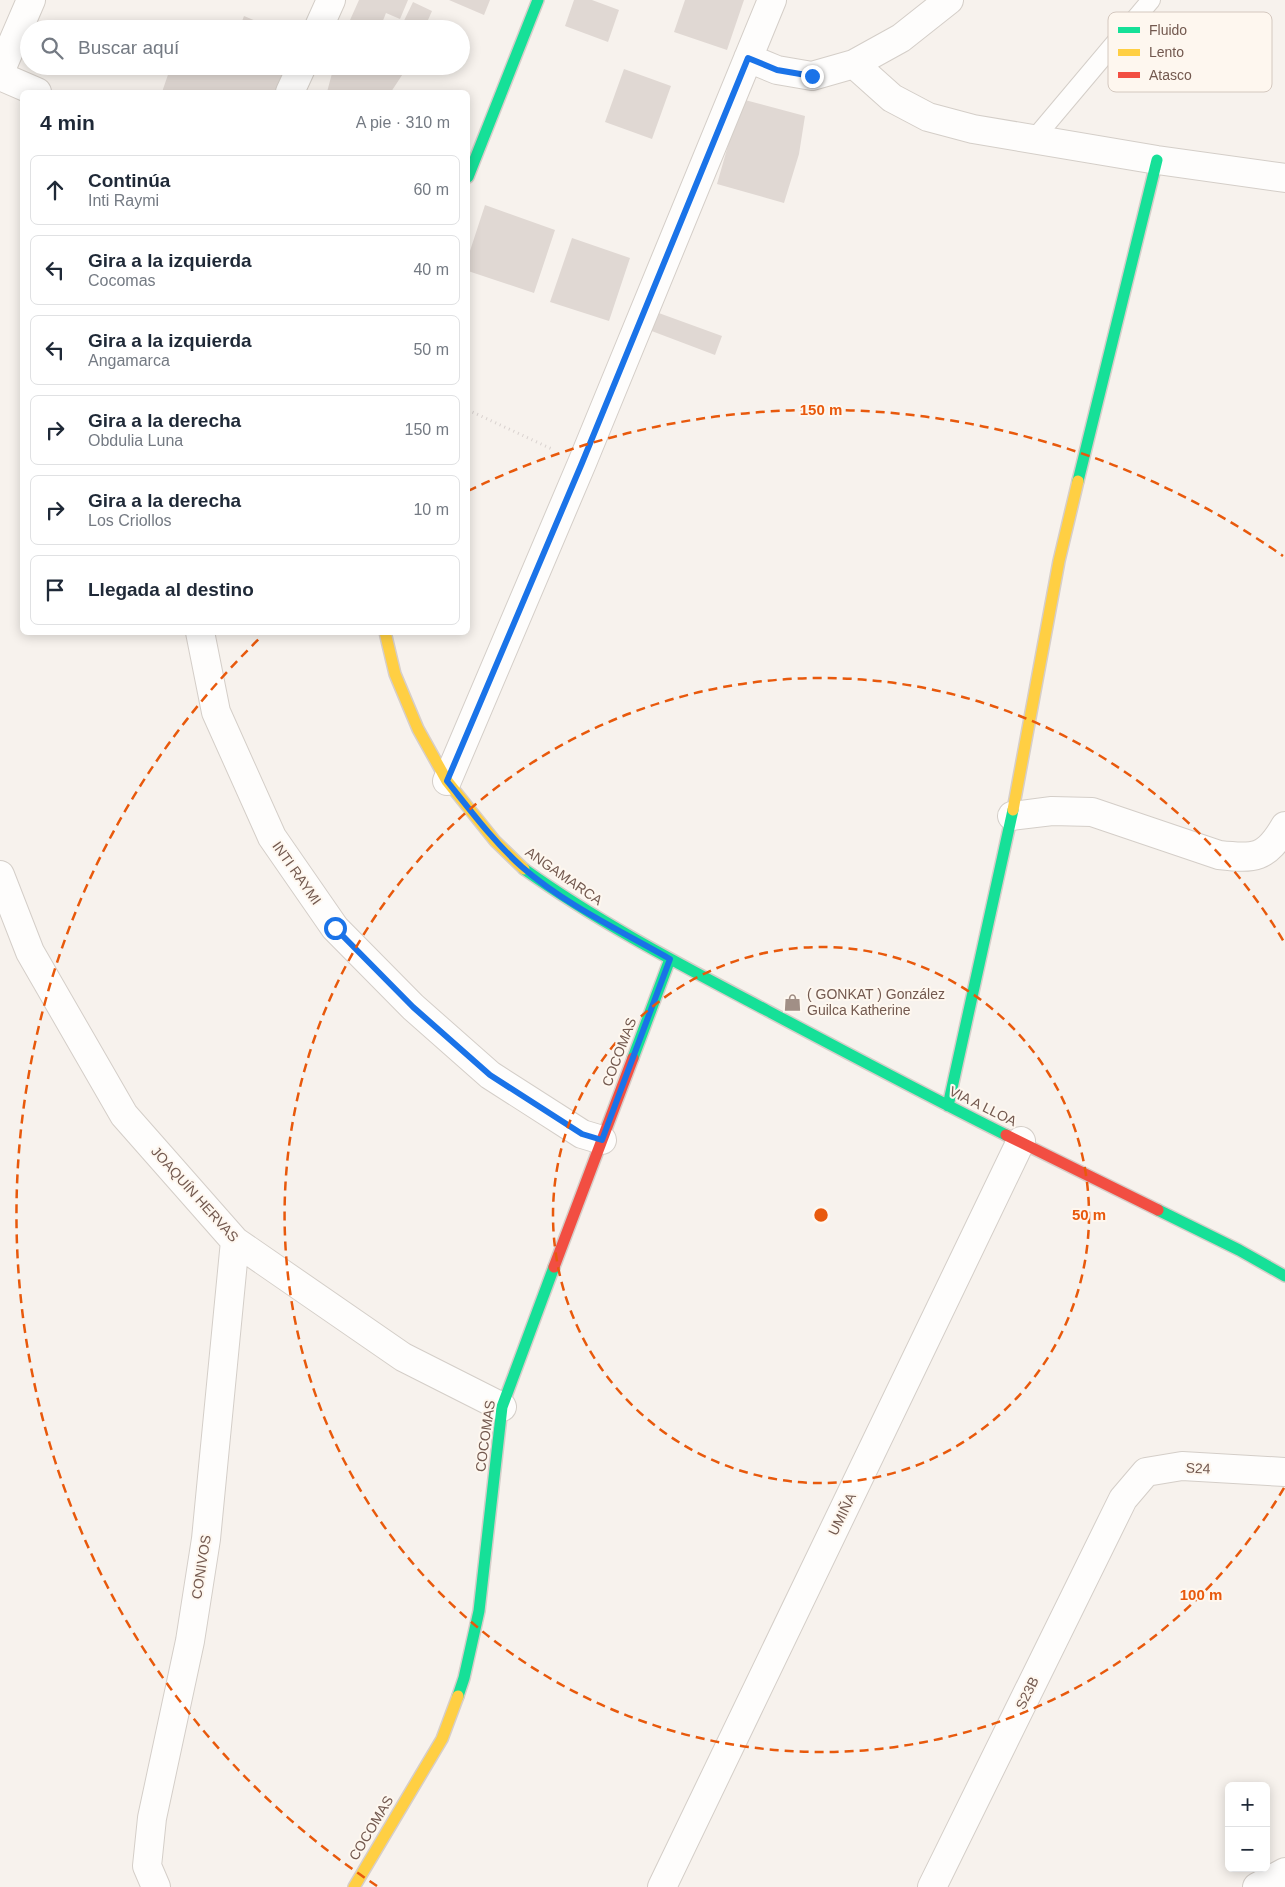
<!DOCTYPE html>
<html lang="es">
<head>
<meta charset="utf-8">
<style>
	:root { --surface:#fff; --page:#f6f6f7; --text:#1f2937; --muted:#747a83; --line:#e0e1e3 }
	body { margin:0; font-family:Arial,sans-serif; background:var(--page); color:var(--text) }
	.controls { position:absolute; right:15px; bottom:15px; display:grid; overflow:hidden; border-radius:8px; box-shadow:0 2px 12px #0003 }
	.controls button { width:45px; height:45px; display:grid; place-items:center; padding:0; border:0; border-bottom:1px solid var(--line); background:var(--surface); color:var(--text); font:25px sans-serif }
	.stop { position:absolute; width:15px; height:15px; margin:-11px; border:4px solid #1a73e8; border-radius:50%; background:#fff }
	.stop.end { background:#1a73e8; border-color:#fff; box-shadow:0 1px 5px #0008 }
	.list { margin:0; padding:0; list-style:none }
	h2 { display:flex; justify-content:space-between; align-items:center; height:65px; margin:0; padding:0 20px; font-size:21px }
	h2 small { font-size:16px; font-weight:400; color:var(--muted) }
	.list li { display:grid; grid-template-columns:32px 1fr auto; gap:15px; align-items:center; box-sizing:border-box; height:70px; margin:0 10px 10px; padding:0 10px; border:1px solid var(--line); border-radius:8px }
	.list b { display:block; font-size:19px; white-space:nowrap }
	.list p { margin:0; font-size:16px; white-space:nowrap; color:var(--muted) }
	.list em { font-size:16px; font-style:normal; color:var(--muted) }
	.icon { flex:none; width:28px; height:28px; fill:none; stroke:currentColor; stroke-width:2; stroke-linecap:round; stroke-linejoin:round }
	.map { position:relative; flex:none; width:1285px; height:1887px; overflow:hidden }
	.search { position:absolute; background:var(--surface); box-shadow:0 2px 12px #0003; left:20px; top:20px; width:450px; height:55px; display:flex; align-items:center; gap:12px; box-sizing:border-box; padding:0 18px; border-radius:28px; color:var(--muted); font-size:19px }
	.panel { position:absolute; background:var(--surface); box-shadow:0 2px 12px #0003; left:20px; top:90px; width:450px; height:545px; border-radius:8px }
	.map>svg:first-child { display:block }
	.building { fill:#e0d8d3 }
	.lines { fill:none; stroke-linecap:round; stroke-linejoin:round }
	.lane-casing { stroke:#d4cec8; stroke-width:20 }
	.street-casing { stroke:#d4cec8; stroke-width:30 }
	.fast-casing { stroke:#d6cec9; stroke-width:14 }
	.slow-casing { stroke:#d6cec9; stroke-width:14 }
	.jam-casing { stroke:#d6cec9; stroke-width:14 }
	.path { stroke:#d9d2cf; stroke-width:3; stroke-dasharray:1 4; stroke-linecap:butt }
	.lane { stroke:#fefdfc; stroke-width:18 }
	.street { stroke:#fefdfc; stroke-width:28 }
	.fast { stroke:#16e098; stroke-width:11 }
	.slow { stroke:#ffcf43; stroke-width:11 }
	.jam { stroke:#f24e42; stroke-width:11 }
	.route { stroke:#1a73e8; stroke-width:6 }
	.ring { fill:none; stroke:#e8590c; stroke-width:2.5; stroke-dasharray:9 6 }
	.labels { text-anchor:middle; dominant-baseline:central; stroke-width:4; stroke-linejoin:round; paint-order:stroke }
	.street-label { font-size:14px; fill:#73594f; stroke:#fef7ef }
	.poi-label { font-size:14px; fill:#73594f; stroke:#fef7ef; text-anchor:start }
	.key { fill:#fef7ef; stroke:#d4c8bf; stroke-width:1 }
	.key-label { font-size:14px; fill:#73594f }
	.centre { fill:#e8590c; stroke:#fef7ef; stroke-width:2.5 }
	.ring-label { font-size:15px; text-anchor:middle; font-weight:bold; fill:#e8590c; stroke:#fef7ef; stroke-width:4; stroke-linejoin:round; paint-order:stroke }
</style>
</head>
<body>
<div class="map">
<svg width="1285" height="1887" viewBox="0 0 1285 1887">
	<rect width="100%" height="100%" fill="#f7f2ed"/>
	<path class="building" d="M359,0h49l-8,19 -14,-6 -4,10 11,6h-47z
		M449,0h41l-6,15z
		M574,0h18l27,10 -11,32 -43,-16z
		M685,0h59l-17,50 -53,-18z
		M413,2l19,9 -8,18h-24z
		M244,16l32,13h-37z
		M171,66h124l-11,26h-122z
		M334,66h74l-17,26h-64z
		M624,69l47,17 -19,53 -47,-17z
		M745,100l60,16 -6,38 -15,49 -67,-19 14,-49z
		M485,205l70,25 -21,63 -66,-22v-14z
		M572,238l58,20 -21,63 -59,-19z
		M656,312l66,24 -7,19 -66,-25z"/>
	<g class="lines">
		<defs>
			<path id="lane" d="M1034,139l117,-139"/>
			<path id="street" d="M318,29l13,-29
				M748,58l29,12 35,6 42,-12 47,-26 48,-38
				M854,64l38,34 36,19 45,12 184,31 128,18
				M0,72l31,-72
				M0,76l37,16
				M290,92l12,-26
				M200,632l16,80 56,125 63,91 78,79 77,68 92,59 20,6
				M447,781l135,-318 190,-463
				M1012,816l40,-5 40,1 127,43c36,4 47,4 66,-29
				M0,875l30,77 94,163 111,126 168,116 99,50
				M156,1887l-9,-21 5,-48 38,-177 16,-102 29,-298
				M662,1887l359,-746
				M932,1887l191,-388 23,-27 36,-6 103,6
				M1257,1887l28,-15"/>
			<path id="fast" d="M468,177l70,-177
				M1078,481l79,-321
				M524,869c77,55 161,98 244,142 79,42 158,84 238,124
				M633,1058l37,-99
				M948,1106l65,-296
				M1158,1210l81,40 46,26
				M458,1696l6,-18 15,-67 23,-204 52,-140"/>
			<path id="slow" d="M385,632l10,42 23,55 29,52 48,60 29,28
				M1013,810l46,-249 19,-80
				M354,1887l88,-148 16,-43"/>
			<path id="jam" d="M1006,1135l152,75
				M554,1267l79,-209"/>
		</defs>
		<use href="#lane" class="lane-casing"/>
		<use href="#street" class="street-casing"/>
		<use href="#fast" class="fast-casing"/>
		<use href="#slow" class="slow-casing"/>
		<use href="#jam" class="jam-casing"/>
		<path class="path" d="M468,410l86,40"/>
		<use href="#lane" class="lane"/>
		<use href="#street" class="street"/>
		<use href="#fast" class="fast"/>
		<use href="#slow" class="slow"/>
		<use href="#jam" class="jam"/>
	</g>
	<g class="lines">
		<path class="route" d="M335,928l78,79 77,68 92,59 20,6 68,-181c-49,-28 -106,-55 -148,-92 -29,-26 -51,-56 -75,-86l135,-318 166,-405 29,12 35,6"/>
	</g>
	<g class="ring">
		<circle cx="821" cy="1215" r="268"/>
		<path d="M1284 1488A537 537 0 1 1 1284 942"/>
		<path d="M377 1886A805 805 0 0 1 262 636M468 491A805 805 0 0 1 1283 556"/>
	</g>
	<defs>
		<symbol id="shop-bare" viewBox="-9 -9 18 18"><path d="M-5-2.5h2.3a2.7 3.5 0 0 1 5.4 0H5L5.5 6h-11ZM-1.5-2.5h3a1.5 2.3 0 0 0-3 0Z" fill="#a18f86" stroke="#fef7ef" stroke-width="2.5" paint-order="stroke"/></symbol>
	</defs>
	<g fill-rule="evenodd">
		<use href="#shop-bare" x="780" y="990" width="25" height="25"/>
	</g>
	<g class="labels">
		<g class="street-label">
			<text transform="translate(297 873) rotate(55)">INTI RAYMI</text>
			<text transform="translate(564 876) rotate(35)">ANGAMARCA</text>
			<text transform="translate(619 1052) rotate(-69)">COCOMAS</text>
			<text transform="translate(983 1106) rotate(26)">VIA A LLOA</text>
			<text transform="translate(195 1194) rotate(48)">JOAQUÍN HERVAS</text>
			<text transform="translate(485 1436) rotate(-82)">COCOMAS</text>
			<text transform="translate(1198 1468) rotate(2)">S24</text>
			<text transform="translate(842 1514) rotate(-64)">UMIÑA</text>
			<text transform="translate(201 1567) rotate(-81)">CONIVOS</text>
			<text transform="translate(1027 1693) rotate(-64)">S23B</text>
			<text transform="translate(371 1828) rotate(-59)">COCOMAS</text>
		</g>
		<g class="poi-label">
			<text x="807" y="994">( GONKAT ) González<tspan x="807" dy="16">Guilca Katherine</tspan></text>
		</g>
	</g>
	<rect x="1108" y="12" width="164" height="80" rx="8" class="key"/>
	<rect x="1118" y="27" width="22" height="6" fill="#16e098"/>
	<rect x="1118" y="49" width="22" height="7" fill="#ffcf43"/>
	<rect x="1118" y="72" width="22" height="6" fill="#f24e42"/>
	<g class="key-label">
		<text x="1149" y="35">Fluido</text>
		<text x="1149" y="57">Lento</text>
		<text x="1149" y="80">Atasco</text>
	</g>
	<circle cx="821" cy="1215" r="8" class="centre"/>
	<g class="ring-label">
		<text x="821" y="415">150 m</text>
		<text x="1089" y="1220">50 m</text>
		<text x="1201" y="1600">100 m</text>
	</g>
</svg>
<div class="controls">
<button>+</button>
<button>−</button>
</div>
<div class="stop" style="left:335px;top:928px"></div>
<div class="stop end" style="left:812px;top:76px"></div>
<div class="search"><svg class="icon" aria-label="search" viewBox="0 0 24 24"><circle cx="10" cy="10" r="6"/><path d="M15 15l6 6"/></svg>Buscar aquí</div>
<section class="panel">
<h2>4 min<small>A pie · 310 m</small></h2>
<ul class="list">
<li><svg class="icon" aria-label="ahead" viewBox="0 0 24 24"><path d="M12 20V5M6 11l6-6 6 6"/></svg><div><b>Continúa</b><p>Inti Raymi</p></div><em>60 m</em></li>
<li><svg class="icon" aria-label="left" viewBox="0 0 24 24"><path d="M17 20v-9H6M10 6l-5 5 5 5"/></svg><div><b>Gira a la izquierda</b><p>Cocomas</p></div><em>40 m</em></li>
<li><svg class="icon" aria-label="left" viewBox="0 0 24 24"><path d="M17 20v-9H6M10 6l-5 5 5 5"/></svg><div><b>Gira a la izquierda</b><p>Angamarca</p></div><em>50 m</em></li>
<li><svg class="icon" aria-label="right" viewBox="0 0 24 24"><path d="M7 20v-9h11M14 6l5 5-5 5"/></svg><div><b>Gira a la derecha</b><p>Obdulia Luna</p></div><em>150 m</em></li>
<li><svg class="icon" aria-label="right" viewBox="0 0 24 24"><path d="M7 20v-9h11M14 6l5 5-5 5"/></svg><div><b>Gira a la derecha</b><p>Los Criollos</p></div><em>10 m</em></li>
<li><svg class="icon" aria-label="arrive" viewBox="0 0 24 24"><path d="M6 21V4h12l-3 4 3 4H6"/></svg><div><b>Llegada al destino</b></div></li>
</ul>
</section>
</div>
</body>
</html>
